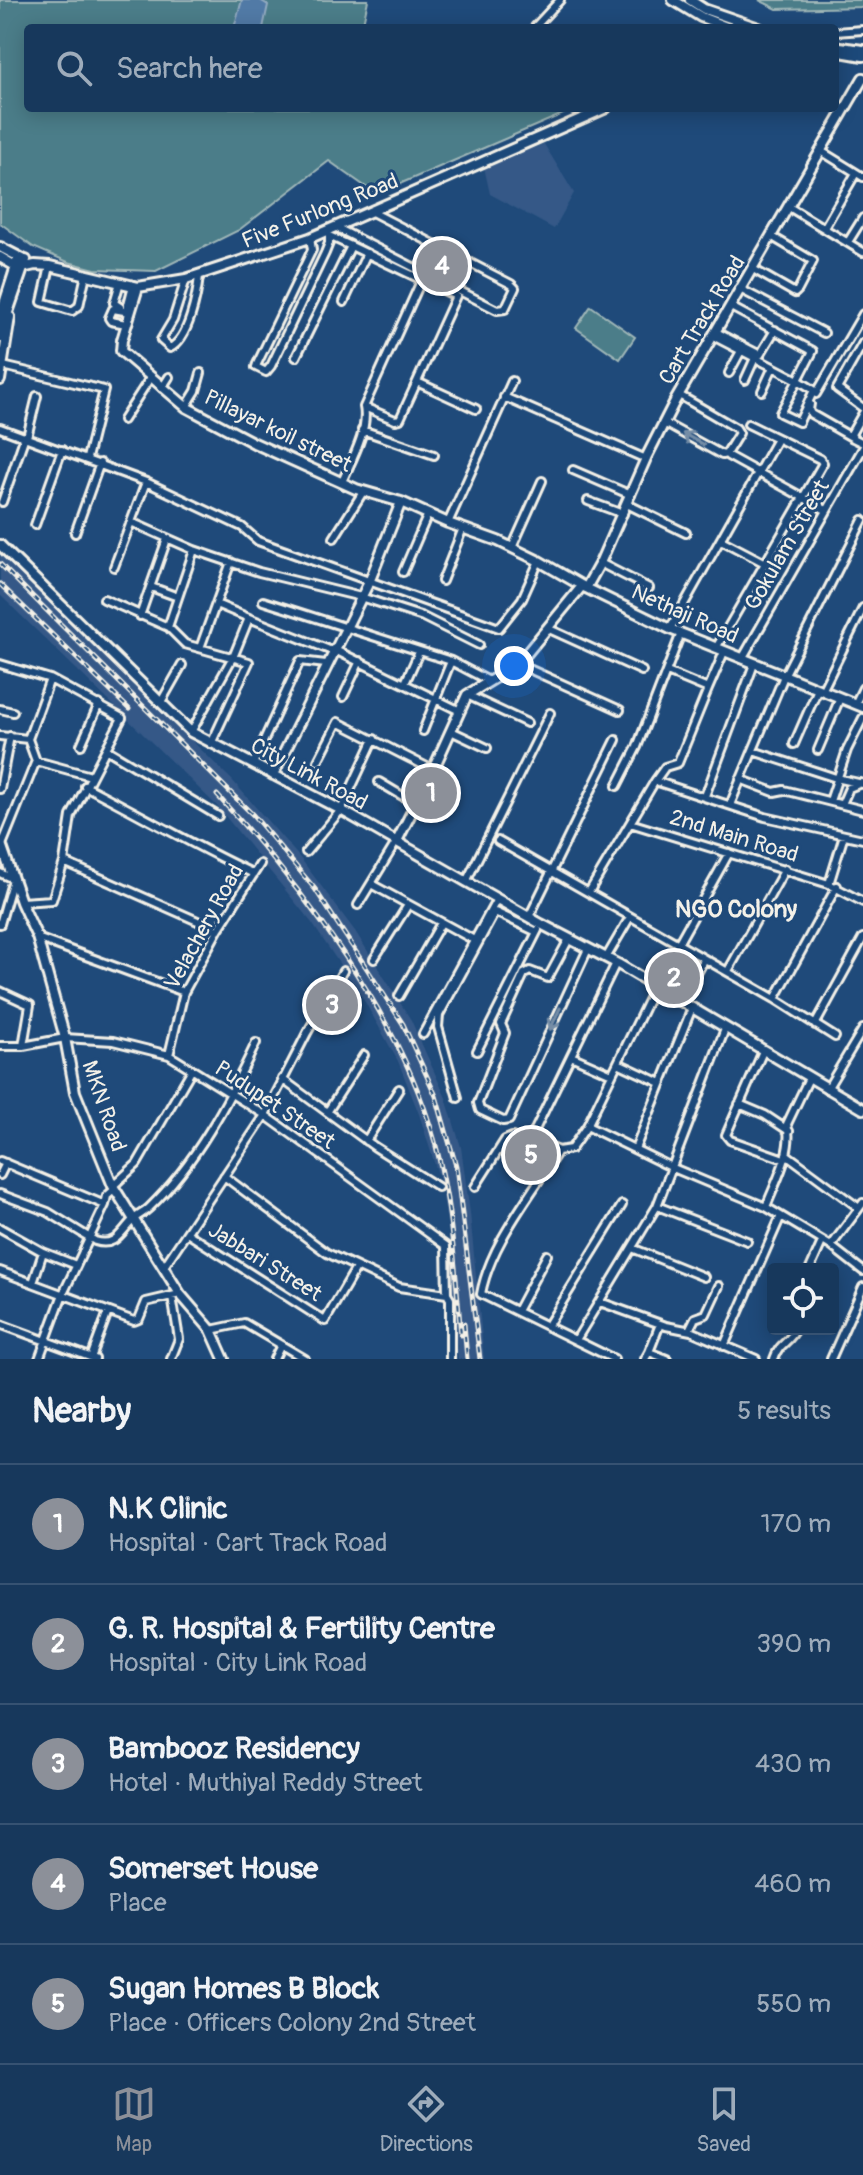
<!DOCTYPE html>
<html lang="en">
<head>
<meta charset="utf-8">
<style>
	:root { --surface:#17385c; --page:#244365; --text:#f1f3f6; --muted:#9eacbb; --line:#365272; --accent:#8c9099 }
	body { margin:0; font-family:Pangolin,sans-serif; background:var(--page); color:var(--text) }
	.controls { position:absolute; right:24px; bottom:24px; display:grid; overflow:hidden; border-radius:8px; box-shadow:0 4px 20px #0003 }
	.controls button { width:72px; height:72px; display:grid; place-items:center; padding:0; border:0; border-bottom:2px solid var(--line); background:var(--surface); color:var(--text); font:40px sans-serif }
	.you { position:absolute; left:514px; top:666px; width:28px; height:28px; margin:-20px; border:6px solid #fff; border-radius:50%; background:#1a73e8; box-shadow:0 0 0 12px #1a73e833 }
	.badge { display:grid; place-items:center; width:52px; height:52px; border-radius:50%; background:var(--accent); color:#fff; font-size:26px; font-weight:700 }
	.pin { position:absolute; translate:-50% -50%; border:4px solid #fff; box-shadow:0 2px 8px #0006 }
	.list { margin:0; padding:0; list-style:none }
	h2 { display:flex; justify-content:space-between; align-items:center; height:104px; margin:0; padding:0 32px; font-size:34px }
	h2 small { font-size:26px; font-weight:400; color:var(--muted) }
	.list li { display:grid; grid-template-columns:52px 1fr auto; gap:24px; align-items:center; box-sizing:border-box; height:120px; padding:0 32px; border-top:2px solid var(--line) }
	.list b { display:block; font-size:30px; white-space:nowrap }
	.list p { margin:0; font-size:26px; white-space:nowrap; color:var(--muted) }
	.list em { font-size:26px; font-style:normal; color:var(--muted) }
	.icon { flex:none; width:44px; height:44px; fill:none; stroke:currentColor; stroke-width:2; stroke-linecap:round; stroke-linejoin:round }
	.map { position:relative; flex:none; width:863px; height:1359px; overflow:hidden }
	.search { position:absolute; background:var(--surface); box-shadow:0 4px 20px #0003; left:24px; right:24px; top:24px; height:88px; display:flex; align-items:center; gap:20px; box-sizing:border-box; padding:0 28px; border-radius:8px; color:var(--muted); font-size:30px }
	.sheet { height:704px; background:var(--surface) }
	nav { display:flex; justify-content:space-around; align-items:center; box-sizing:border-box; height:112px; border-top:2px solid var(--line); background:var(--surface); font-size:22px; color:var(--muted) }
	nav a { display:grid; justify-items:center; gap:4px }
	nav .on { color:var(--accent) }
	.map>svg:first-child { display:block }
	.built { fill:#345887 }
	.green { fill:#4b7d89; stroke:#a0b7b8; stroke-width:2 }
	.water { fill:#517aa6; stroke:#92aac0; stroke-width:2 }
	.lines { fill:none; stroke-linecap:round; stroke-linejoin:round }
	.street-casing { stroke:#f4f1e8; stroke-width:12 }
	.secondary-casing { stroke:#f4f1e8; stroke-width:14 }
	.street { stroke:#1f4a7a; stroke-width:6 }
	.secondary { stroke:#1f4a7a; stroke-width:8 }
	.rail-casing { stroke:#f4f1e8; stroke-width:5 }
	.rail { stroke:#1f4a7a; stroke-width:2; stroke-dasharray:6; stroke-linecap:butt }
	.oneway { stroke:#748da6 }
	.labels { text-anchor:middle; dominant-baseline:central; stroke-width:6; stroke-linejoin:round; paint-order:stroke }
	.street-label { font-size:22px; fill:#f4f1e8; stroke:#1f4a7a }
	.neighbourhood-label { font-size:24px; font-weight:bold; fill:#f4f1e8; stroke:#1f4a7a }
</style>
</head>
<body>
<div class="map">
<svg width="863" height="1359" viewBox="0 0 863 1359">
	<rect width="100%" height="100%" fill="#1f4a7a"/>
	<filter id="ink" filterUnits="userSpaceOnUse"><feTurbulence type="fractalNoise" baseFrequency=".0125" numOctaves="2"/><feDisplacementMap in="SourceGraphic" scale="16" xChannelSelector="R" yChannelSelector="G"/><feConvolveMatrix kernelMatrix="1 2 1 2 8 2 1 2 1" color-interpolation-filters="sRGB"/></filter>
	<g filter="url(#ink)">
		<path class="built" d="M544,144l30,49 -20,36 -64,-35 -6,-27z
			M0,552l232,228 69,79 54,72 56,89 35,78 15,49 9,66 14,146h-26l-8,-117 -9,-58 -22,-70 -21,-53 -33,-59 -53,-79 -95,-117 -217,-211z"/>
		<path class="green" d="M0,0h368l-6,28h-334v80h549l-201,86 -47,-33 -90,69 -83,41 -61,-2 -27,-7 -35,-15 -33,-24z
			M759,0h104v7l-86,2z
			M591,306l44,31 -15,22 -44,-31z"/>
		<path class="water" d="M242,0h18l8,5 -5,23h-29z"/>
		<g class="lines">
			<defs>
				<path id="street" d="M534,28l26,-28
					M835,32l28,-2
					M821,151l42,26
					M789,207l74,45
					M335,227l162,83 8,-1 10,-21 -4,-4 -139,-72
					M824,228l32,-55
					M310,238l2,12 -55,114 -1,3 10,5 5,-6 54,-113 4,-10v-7
					M848,242l15,-24
					M351,246l105,50 -56,123 -5,1 -31,-13
					M50,266l-8,36 30,9 7,-5 7,-32
					M753,269l42,24 3,-3 15,-29 -42,-25
					M186,279l-13,41 -12,20 9,8c19,-9 27,-53 29,-72
					M120,282l-6,21 6,4
					M742,290l82,43
					M344,302l23,-49
					M127,308l6,-23
					M126,324l-15,-3 -2,-3 4,-9 17,3
					M716,332l44,23 15,-25
					M713,336l85,44 -18,33 19,9 15,-32 -16,-10 15,-29 -82,-44
					M863,343l-26,46 26,19
					M296,357l55,-111 -22,-10
					M3,366l101,24 -17,68
					M729,373l12,-22
					M745,380l10,-22
					M417,382l59,27
					M162,388l7,-11
					M762,391l11,-24
					M816,394l47,-80
					M504,397l142,62
					M810,404l-1,6 2,4 42,24
					M186,407l10,-16 5,-18
					M863,413l-12,21 2,4 10,5
					M123,420l27,-42
					M664,423l58,32 4,-1 13,-21 -3,-5 -57,-33
					M0,428l146,54 96,45 16,14 241,87 23,-29 17,-38
					M362,430l72,25
					M27,437l10,-41
					M728,456l98,54
					M573,470l58,25
					M342,482c9,-21 27,-52 22,-75l58,-128
					M588,501l35,13
					M2,502l23,-66
					M627,504l59,29
					M131,522l63,28 65,22 102,25 62,20 56,28
					M448,523l64,-142
					M35,525l27,-75
					M75,533l25,-70
					M334,538l29,-46
					M721,540l44,23
					M512,548l30,-67
					M600,563l49,25
					M114,567l32,-85
					M403,572l25,-58
					M442,581l21,-53
					M151,587l27,10
					M104,599l64,28 17,17 64,18 -38,82
					M263,601l188,60 38,20
					M216,604l33,14
					M140,616l27,-77
					M168,627l26,-77
					M547,628l95,43
					M670,629l107,-190
					M200,648l31,-86
					M716,648l107,-185 -3,-4 -72,-35
					M333,649l127,62
					M742,659l121,-211
					M0,664l50,15 72,39 -51,98 -7,46 -12,38 -31,2
					M518,664l102,46
					M405,683l14,-31
					M708,689l16,-37
					M822,691l41,-83
					M467,695l60,28
					M343,697l17,-36
					M161,702l21,-37
					M855,704l8,-16
					M0,709l13,3
					M423,731l28,-70
					M451,731l36,17
					M191,732l43,-77 15,-37 83,33
					M0,736l28,3 8,22 -34,84
					M28,739l22,-60
					M794,744l24,-55
					M81,745l18,-41
					M106,749l112,67
					M818,750l22,-52
					M753,751l83,27 27,6
					M36,761l55,15
					M318,761l20,-39 95,48
					M253,764l47,-103 26,3
					M740,779l34,13 10,-2 79,20
					M655,781l110,36 98,22
					M379,782l37,22
					M85,786c56,29 110,60 167,87
					M617,786l20,-39 44,-114
					M0,789l10,-53
					M705,796l49,-132
					M830,801l17,-51 16,-32
					M842,804l7,-16 12,-5
					M730,805l54,-129 79,-156
					M630,823l199,61 34,18
					M498,841l277,158 60,38
					M306,852l35,-42 33,-71
					M64,862l154,68
					M0,873l13,6 -13,45
					M466,882l84,-169
					M371,884l103,56
					M829,884l15,-49
					M589,892l66,-111 10,-14 13,-4 30,-74 -41,-17
					M358,905l39,-64
					M529,917l87,-177
					M37,938l147,54
					M569,939l-21,39 -18,-7 -6,3 -23,50 4,9 -27,70 2,7 23,11 6,-1 79,-171
					M678,944l51,-91
					M606,958l24,-41
					M374,959l34,-54
					M728,971l57,-102
					M0,991l30,14 -7,41
					M399,996l42,-73
					M775,999l62,-113
					M682,1002l22,-42
					M815,1025l48,-87
					M423,1034l74,-135
					M0,1046h23l42,-8 48,3 56,14 96,60 181,131 1,48 3,5v60
					M477,1051l61,-121
					M763,1051l-37,84 4,5 54,19
					M169,1055l15,-63 34,-62 42,-66
					M571,1056l41,18
					M618,1063l43,20
					M282,1079l93,68 63,40
					M827,1089l36,-60
					M458,1098l-20,-71 1,-12 56,-103 42,20
					M739,1104l26,11 24,16
					M328,1111l36,-56
					M587,1126l86,42 93,39 65,39 32,25
					M531,1138l27,13 13,-2 16,-23 68,-140
					M531,1138l85,-175
					M366,1141l33,-52
					M635,1149l57,-141
					M558,1151c-26,43 -68,93 -77,143l133,65
					M786,1154l73,54
					M0,1161l105,44
					M0,1175l6,-12
					M224,1176l103,77 72,34 48,7
					M113,1186l24,-22 54,-93
					M475,1187l30,-47 7,-3 14,5 5,-4
					M0,1194l48,18 47,29c21,7 26,-10 39,-22 4,-4 10,-6 15,-11 47,-45 79,-106 107,-165
					M657,1206l90,35
					M766,1207c9,-24 28,-57 21,-83l22,-46
					M0,1228l43,24 33,13
					M187,1233l138,88 31,-53
					M831,1246l32,-43
					M632,1248l72,29
					M163,1268l102,-153 42,-82 36,-62
					M810,1269l12,-27
					M0,1271l134,50 5,-2 7,-17 34,-8
					M33,1283l10,-31
					M600,1302l66,24 25,5 65,28
					M517,1311l30,-56
					M0,1324l95,35
					M548,1325l74,-120
					M211,1330l33,-7 61,36
					M689,1330l6,-12 11,-4 13,-28
					M576,1340l81,-134 68,-177
					M724,1346l56,-128
					M649,1352l11,-28
					M91,1358l17,-46
					M39,1359l24,-65 42,-89 2,-9 8,-7
					M171,1359l8,-20 -7,-43
					M274,1359l7,-14
					M645,1359l4,-7 18,7
					M774,1359c5,-16 15,-16 22,-30
					M831,1359l32,-72"/>
				<path id="secondary" d="M673,0l28,17 28,11
					M690,0l14,9 55,19
					M840,47l23,3
					M835,51l28,5
					M0,247l23,12
					M0,257l17,10
					M22,268l13,-3 15,1 88,21 48,-8 124,-41 296,-130
					M138,287l-16,53 -1,11 65,56 68,36 102,46 45,13 47,21 50,18 41,20 47,27 84,41 193,78
					M4,324l22,-64
					M0,338l3,-31 16,-50
					M0,380l10,-63
					M0,545l191,187 150,78 200,114 77,40 245,145
					M586,588l14,-25 47,-107 28,-55 188,-323
					M273,775l97,-195 31,-78
					M0,841l21,61 16,35 28,101 10,54 38,94 67,108 31,36 13,29
					M397,841l36,-71 34,-75 51,-31 64,-78"/>
			</defs>
			<use href="#street" class="street-casing"/>
			<use href="#secondary" class="secondary-casing"/>
			<use href="#street" class="street"/>
			<use href="#secondary" class="secondary"/>
			<defs>
				<path id="rail" d="M0,564l253,251 62,74 88,135 33,72 20,70 24,193
					M0,584l129,125
					M217,795c86,93 185,224 218,347 17,63 20,129 26,193
					M464,1324l3,35"/>
			</defs>
			<use href="#rail" class="rail-casing"/>
			<use href="#rail" class="rail"/>
		</g>
		<defs><path id="oneway-shaft" d="M-6 0H5M1.5-3L5.5 0L1.5 3" fill="none" stroke-width="1.6" stroke-linecap="round" stroke-linejoin="round" transform="scale(2)"/></defs>
		<g class="oneway">
			<use href="#oneway-shaft" transform="translate(693 439) rotate(-151)"/>
			<use href="#oneway-shaft" transform="translate(555 1019) rotate(115)"/>
		</g>
	</g>
	<g class="labels">
		<g class="street-label">
			<text transform="translate(320 211) rotate(-22)">Five Furlong Road</text>
			<text transform="translate(702 320) rotate(-59)">Cart Track Road</text>
			<text transform="translate(278 431) rotate(26)">Pillayar koil street</text>
			<text transform="translate(787 545) rotate(-60)">Gokulam Street</text>
			<text transform="translate(685 614) rotate(24)">Nethaji Road</text>
			<text transform="translate(309 774) rotate(28)">City Link Road</text>
			<text transform="translate(734 836) rotate(17)">2nd Main Road</text>
			<text transform="translate(204 927) rotate(-61)">Velachery Road</text>
			<text transform="translate(275 1105) rotate(34)">Pudupet Street</text>
			<text transform="translate(104 1106) rotate(71)">MKN Road</text>
			<text transform="translate(265 1262) rotate(32)">Jabbari Street</text>
		</g>
		<g class="neighbourhood-label">
			<text x="736" y="909">NGO Colony</text>
		</g>
	</g>
</svg>
<div class="controls">
<button><svg class="icon" aria-label="locate" viewBox="0 0 24 24"><circle cx="12" cy="12" r="6"/><path d="M12 2v4M12 18v4M2 12h4M18 12h4"/></svg></button>
</div>
<div class="you"></div>
<div class="pin badge" style="left:431px;top:793px">1</div>
<div class="pin badge" style="left:674px;top:978px">2</div>
<div class="pin badge" style="left:332px;top:1005px">3</div>
<div class="pin badge" style="left:442px;top:266px">4</div>
<div class="pin badge" style="left:531px;top:1155px">5</div>
<div class="search"><svg class="icon" aria-label="search" viewBox="0 0 24 24"><circle cx="10" cy="10" r="6"/><path d="M15 15l6 6"/></svg>Search here</div>
</div>
<section class="sheet">
<h2>Nearby<small>5 results</small></h2>
<ul class="list">
<li><span class="badge">1</span><div><b>N.K Clinic</b><p>Hospital · Cart Track Road</p></div><em>170 m</em></li>
<li><span class="badge">2</span><div><b>G. R. Hospital &amp; Fertility Centre</b><p>Hospital · City Link Road</p></div><em>390 m</em></li>
<li><span class="badge">3</span><div><b>Bambooz Residency</b><p>Hotel · Muthiyal Reddy Street</p></div><em>430 m</em></li>
<li><span class="badge">4</span><div><b>Somerset House</b><p>Place</p></div><em>460 m</em></li>
<li><span class="badge">5</span><div><b>Sugan Homes B Block</b><p>Place · Officers Colony 2nd Street</p></div><em>550 m</em></li>
</ul>
</section>
<nav>
<a class="on"><svg class="icon" aria-label="map" viewBox="0 0 24 24"><path d="M3 6l6-2 6 2 6-2v14l-6 2-6-2-6 2zM9 4v14M15 6v14"/></svg>Map</a>
<a><svg class="icon" aria-label="directions" viewBox="0 0 24 24"><path d="M12 3l9 9-9 9-9-9zM9 14v-3h6M13 9l2 2-2 2"/></svg>Directions</a>
<a><svg class="icon" aria-label="saved" viewBox="0 0 24 24"><path d="M7 4h10v16l-5-4-5 4z"/></svg>Saved</a>
</nav>
</body>
</html>
